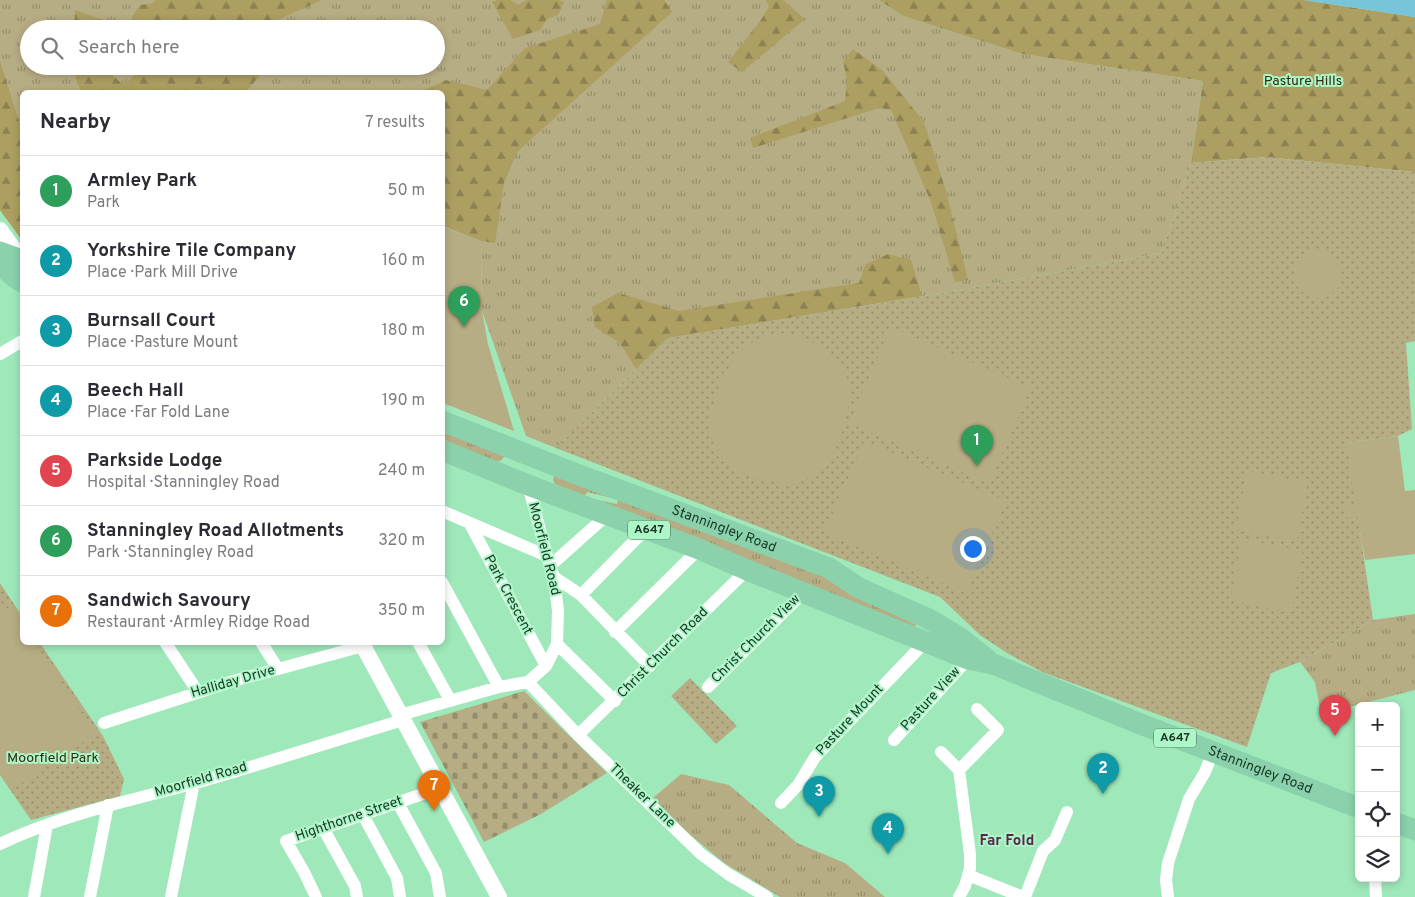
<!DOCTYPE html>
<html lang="en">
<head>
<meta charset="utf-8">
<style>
	:root { --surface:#fff; --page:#f7f7f7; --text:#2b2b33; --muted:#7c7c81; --line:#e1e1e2; --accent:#7c3aed }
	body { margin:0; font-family:Overpass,sans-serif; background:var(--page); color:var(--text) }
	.controls { position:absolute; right:15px; bottom:15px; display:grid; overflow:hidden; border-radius:8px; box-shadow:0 2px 8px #0003 }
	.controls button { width:45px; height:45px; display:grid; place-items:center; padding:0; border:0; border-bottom:1px solid var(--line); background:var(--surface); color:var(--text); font:25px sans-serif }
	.you { position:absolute; left:972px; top:548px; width:18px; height:18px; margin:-12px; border:4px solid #fff; border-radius:50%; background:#1a73e8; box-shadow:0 0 0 8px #1a73e833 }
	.badge { display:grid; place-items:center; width:32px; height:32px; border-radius:50%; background:var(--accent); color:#fff; font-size:16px; font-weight:700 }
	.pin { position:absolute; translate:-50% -41px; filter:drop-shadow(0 1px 2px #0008) }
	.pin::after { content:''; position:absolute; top:26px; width:18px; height:15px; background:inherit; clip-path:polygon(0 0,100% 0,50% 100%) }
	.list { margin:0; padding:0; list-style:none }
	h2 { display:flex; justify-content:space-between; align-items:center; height:65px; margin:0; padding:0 20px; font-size:21px }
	h2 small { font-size:16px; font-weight:400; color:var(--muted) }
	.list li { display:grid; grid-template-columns:32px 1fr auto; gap:15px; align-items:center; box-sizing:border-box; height:70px; padding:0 20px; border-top:1px solid var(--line) }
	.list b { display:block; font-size:19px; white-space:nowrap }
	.list p { margin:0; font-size:16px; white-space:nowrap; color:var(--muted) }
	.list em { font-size:16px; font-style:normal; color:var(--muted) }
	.icon { flex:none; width:28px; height:28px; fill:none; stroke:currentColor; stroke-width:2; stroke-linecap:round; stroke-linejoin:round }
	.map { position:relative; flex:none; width:1415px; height:897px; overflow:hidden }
	.search { position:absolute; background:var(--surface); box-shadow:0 2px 8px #0003; left:20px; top:20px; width:425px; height:55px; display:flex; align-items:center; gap:12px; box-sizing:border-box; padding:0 18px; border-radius:28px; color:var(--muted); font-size:19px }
	.panel { position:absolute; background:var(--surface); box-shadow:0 2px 8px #0003; left:20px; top:90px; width:425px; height:555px; border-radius:8px }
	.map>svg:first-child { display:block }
	.grass { fill:url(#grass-tufts); fill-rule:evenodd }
	.forest { fill:url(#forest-firs) }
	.cemetery { fill:url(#cemetery-stones) }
	.park { fill:url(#park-dots) }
	.garden { fill:#b7ad84 }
	.water { fill:#78c5da }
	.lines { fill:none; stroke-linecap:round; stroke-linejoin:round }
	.minor { stroke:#fff; stroke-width:12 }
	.tertiary { stroke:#fff; stroke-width:16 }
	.primary { stroke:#8ad1ac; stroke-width:21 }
	.labels { text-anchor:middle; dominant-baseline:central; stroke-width:4; stroke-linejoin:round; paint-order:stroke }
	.shield { fill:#acf6c7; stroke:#457156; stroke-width:1 }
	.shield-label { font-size:12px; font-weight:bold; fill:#193826 }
	.park-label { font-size:14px; fill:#332c10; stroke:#acf6c7 }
	.street-label { font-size:14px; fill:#193826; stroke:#acf6c7 }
	.neighbourhood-label { font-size:15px; font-weight:bold; fill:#5b244f; stroke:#acf6c7 }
</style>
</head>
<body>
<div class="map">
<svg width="1415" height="897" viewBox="0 0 1415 897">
	<defs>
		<pattern id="grass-tufts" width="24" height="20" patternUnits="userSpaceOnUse" patternTransform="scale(1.25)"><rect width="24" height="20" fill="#b7ad84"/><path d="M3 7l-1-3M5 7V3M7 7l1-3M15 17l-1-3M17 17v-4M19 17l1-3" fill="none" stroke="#948e6c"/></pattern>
		<pattern id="forest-firs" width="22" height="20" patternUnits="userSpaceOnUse" patternTransform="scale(1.25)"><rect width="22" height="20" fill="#ad9e62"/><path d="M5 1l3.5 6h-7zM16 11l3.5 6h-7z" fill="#8c8251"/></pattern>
		<pattern id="cemetery-stones" width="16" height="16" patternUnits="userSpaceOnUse" patternTransform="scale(1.25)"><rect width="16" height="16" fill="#b7ad84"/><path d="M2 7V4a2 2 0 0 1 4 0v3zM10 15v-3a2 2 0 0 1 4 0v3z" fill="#948e6c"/></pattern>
		<pattern id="park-dots" width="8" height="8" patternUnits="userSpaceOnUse" patternTransform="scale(1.25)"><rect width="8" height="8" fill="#b7ad84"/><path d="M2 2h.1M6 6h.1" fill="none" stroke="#948e6c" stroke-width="1.8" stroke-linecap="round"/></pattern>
	</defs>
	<rect width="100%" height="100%" fill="#9fe8ba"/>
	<path class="grass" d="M0,0h879l24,16 119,38 181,27 -12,82 -29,90 -208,38 -286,47 -112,110 -30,-12 -44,-125 -1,-70 -38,-15 -1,-134h-420v148l-22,-30zM29,29h407v37h-407z
		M442,426l63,28c-2,5 -3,7 -9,8l-53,-21z
		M554,475l58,23 -25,-6 -2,4 -30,-12 -2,-4z
		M597,500l20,4 1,-4 198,72 101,53 -5,2z
		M1415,614v76l-94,24 -6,-32 -15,-20 73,-42z
		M681,774l48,11 68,58 48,20 40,34h-105l-56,-34 -36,-30 -35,-35z"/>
	<path class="forest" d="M155,0h167l-65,29h-120l-5,-12 8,-12 13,-2z
		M497,0h13l8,5 9,-5h32l5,2 -6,13 -11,4 -7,11 -27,9 -21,-37z
		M607,0h57l8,12 -155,140 -13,31 -9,60 -14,-2 -38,-15 -1,-134h-22l26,-12 41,10 38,-42 75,-24z
		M766,0h17l22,19 -63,53 -14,-10 33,-42 8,-14z
		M879,0h425l111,17v155l-150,-15 -74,6 12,-82 -181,-27 -119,-38z
		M75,10l28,10 4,9h-33z
		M853,49l29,21 42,52 22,69 22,89 -13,2 -24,-80 -40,-92 -12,-2 -126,40 -3,-10 95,-37 2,-22 -4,-17z
		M0,61l22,70v109l-22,-30z
		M74,66h38l1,10 6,5 10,1 9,-13v-3h116l7,8 -15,18h-164l-5,-9z
		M888,254l23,6 11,36 -254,42 -32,31 -16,-26 -25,-16 -3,-20 26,-14 61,18 180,-28 7,-19z"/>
	<path class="cemetery" d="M524,691l83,82 -66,41 -57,28 -64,-120z"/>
	<path class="park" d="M1265,157l150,15v169l-9,2 6,86 -14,7 -51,7 26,177 -73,42 -29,11 -24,74 -205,-75 -35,-19 -27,-18 -40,-38 -384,-149 112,-110 286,-47 208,-38 29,-90z
		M0,583l22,33v26l18,1 63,93 21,43 -4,17 -89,24 -31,-45z
		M690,678l47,48 -21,18 -45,-48z"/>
	<path class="garden" d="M442,226l39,15 1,70 6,33 26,87 -71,-28z
		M1294 274a24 24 0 1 1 48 0a24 24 0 1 1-48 0Z
		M891,327l140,61 -42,96 -140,-61z
		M782,333l26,6 27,20 15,24 -1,22 -7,28 -10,23 -17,19 -23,9h-11l-35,-9 -16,-8 -10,-11 -10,-19 -2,-20 12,-31 15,-32 23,-15z
		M1398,436l7,55 10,-1v64l-50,6 -11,-62 -7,-55z
		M864,441l142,60 -39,92 -143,-60z
		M1247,471l61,11 -11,60 -61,-12z
		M1352,503l2,14 -7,1 -3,-13z
		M1242,539l61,12 -12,62 -61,-13z
		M11,606l11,17v19l13,1 61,91 -85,56 -11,-18v-159z"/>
	<path class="water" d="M1304,0h111v17z"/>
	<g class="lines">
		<path class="minor" d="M0,354l22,-13
			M442,511l105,45
			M470,524l76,142
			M550,566l57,-51
			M554,577l27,18 69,71
			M442,582l57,105
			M581,595l65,-66
			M615,632l84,-83
			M165,642l33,50
			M261,642l17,27
			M418,642l32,58
			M557,644l58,57
			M528,682l50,53 123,119 27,20 39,23
			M708,687l96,-95
			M400,715l99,-28 29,-5 18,-16 11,-22 1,-33 -4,-34 -7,-21 -19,-71
			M104,723l133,-43 126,-34
			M578,735l169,-165
			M894,740l74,-81
			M941,752l18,18
			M398,803l38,70 4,24
			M781,803l17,-18 17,-28 111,-116
			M363,815l34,63 3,19
			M323,828l32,58 2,11
			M0,844c61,-29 128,-43 192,-60 71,-20 141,-43 211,-64
			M968,875l55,22
			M1375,878l1,19
			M34,897l13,-72
			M90,897l18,-92
			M171,897l23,-114
			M316,897l-12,-25 -18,-31 154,-53
			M959,897l6,-11 5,-17v-15l-11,-84 39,-40 -21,-21
			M1025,897l18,-46 12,-11 12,-28
			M1168,897l-2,-17 2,-17 21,-64 16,-27 8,-20"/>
		<path class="tertiary" d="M0,230l22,30
			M361,642l138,255"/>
		<g class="primary">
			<path d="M0,252l22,8"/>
			<path d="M0,255c4,14 10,20 22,27"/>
			<path id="s1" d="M442,421l132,52 255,95 30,20 70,31 30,18 28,22"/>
			<path id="s2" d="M442,450l86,35 171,64 48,21 221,89 25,5 145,59 221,85"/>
			<path d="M1396,823l19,7"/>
		</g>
	</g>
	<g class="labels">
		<g class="shield">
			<rect x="628" y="520.5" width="42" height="19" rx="4"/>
			<rect x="1154" y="728.5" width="42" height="19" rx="4"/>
		</g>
		<g class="shield-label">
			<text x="649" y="530">A647</text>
			<text x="1175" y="738">A647</text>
		</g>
		<g class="park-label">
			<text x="1303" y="81">Pasture Hills</text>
			<text x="53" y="758">Moorfield Park</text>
		</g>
		<g class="street-label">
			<text stroke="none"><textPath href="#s1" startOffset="302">Stanningley Road</textPath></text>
			<text transform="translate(544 549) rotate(76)">Moorfield Road</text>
			<text transform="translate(508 595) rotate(62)">Park Crescent</text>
			<text transform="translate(756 639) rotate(-45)">Christ Church View</text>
			<text transform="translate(663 653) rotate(-45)">Christ Church Road</text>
			<text transform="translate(233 682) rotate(-16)">Halliday Drive</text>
			<text transform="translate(931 699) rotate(-48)">Pasture View</text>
			<text transform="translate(850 720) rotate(-47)">Pasture Mount</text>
			<text stroke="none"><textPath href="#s2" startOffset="879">Stanningley Road</textPath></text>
			<text transform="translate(201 780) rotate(-16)">Moorfield Road</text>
			<text transform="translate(642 796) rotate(44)">Theaker Lane</text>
			<text transform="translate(349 819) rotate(-19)">Highthorne Street</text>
		</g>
		<g class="neighbourhood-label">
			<text x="1007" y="841">Far Fold</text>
		</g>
	</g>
</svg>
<div class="controls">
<button>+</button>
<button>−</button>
<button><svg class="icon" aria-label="locate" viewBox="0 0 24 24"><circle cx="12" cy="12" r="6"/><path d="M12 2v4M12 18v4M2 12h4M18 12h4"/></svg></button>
<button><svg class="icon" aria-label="layers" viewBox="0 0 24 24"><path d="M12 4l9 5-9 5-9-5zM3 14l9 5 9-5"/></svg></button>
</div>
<div class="you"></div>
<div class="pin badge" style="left:977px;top:466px;background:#2e9e5b">1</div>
<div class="pin badge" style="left:1103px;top:794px;background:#0f9aa8">2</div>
<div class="pin badge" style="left:819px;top:817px;background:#0f9aa8">3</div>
<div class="pin badge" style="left:888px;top:854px;background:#0f9aa8">4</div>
<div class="pin badge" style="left:1335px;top:736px;background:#e0444e">5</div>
<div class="pin badge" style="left:464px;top:327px;background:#2e9e5b">6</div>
<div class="pin badge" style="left:434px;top:811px;background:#e8710a">7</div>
<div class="search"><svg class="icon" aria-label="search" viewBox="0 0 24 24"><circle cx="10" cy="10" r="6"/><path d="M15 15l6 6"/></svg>Search here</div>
<section class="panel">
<h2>Nearby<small>7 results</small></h2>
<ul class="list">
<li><span class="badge" style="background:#2e9e5b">1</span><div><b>Armley Park</b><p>Park</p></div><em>50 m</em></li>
<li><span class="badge" style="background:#0f9aa8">2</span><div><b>Yorkshire Tile Company</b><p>Place · Park Mill Drive</p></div><em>160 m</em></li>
<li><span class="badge" style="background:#0f9aa8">3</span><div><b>Burnsall Court</b><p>Place · Pasture Mount</p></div><em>180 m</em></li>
<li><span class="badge" style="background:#0f9aa8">4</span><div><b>Beech Hall</b><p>Place · Far Fold Lane</p></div><em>190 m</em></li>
<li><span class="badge" style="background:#e0444e">5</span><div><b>Parkside Lodge</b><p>Hospital · Stanningley Road</p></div><em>240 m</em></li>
<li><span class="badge" style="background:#2e9e5b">6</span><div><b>Stanningley Road Allotments</b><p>Park · Stanningley Road</p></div><em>320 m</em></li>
<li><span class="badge" style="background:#e8710a">7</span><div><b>Sandwich Savoury</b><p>Restaurant · Armley Ridge Road</p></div><em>350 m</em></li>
</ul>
</section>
</div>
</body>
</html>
